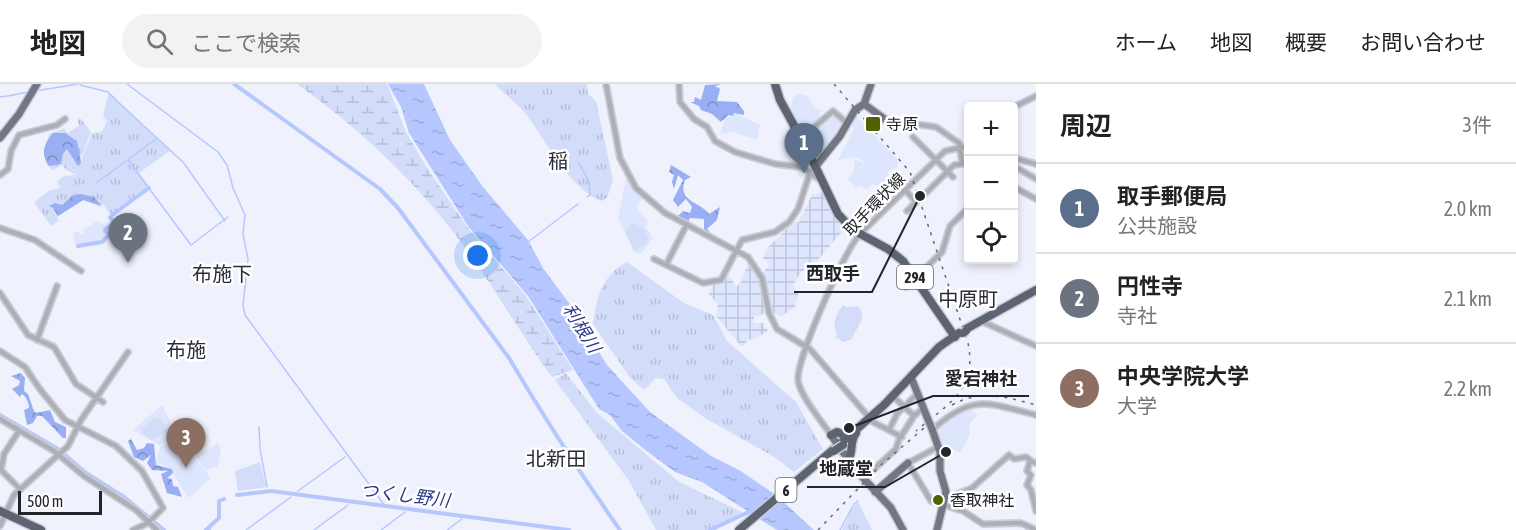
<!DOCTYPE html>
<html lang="ja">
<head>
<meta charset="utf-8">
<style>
	:root { --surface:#fff; --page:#f2f2f2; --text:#222; --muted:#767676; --line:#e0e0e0; --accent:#b45309 }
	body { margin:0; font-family:"Asap Condensed","Noto Sans JP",sans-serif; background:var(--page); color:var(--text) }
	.controls { position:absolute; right:18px; top:18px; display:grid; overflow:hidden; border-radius:6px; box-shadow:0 3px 9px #0003 }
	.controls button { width:54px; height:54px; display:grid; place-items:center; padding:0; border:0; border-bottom:2px solid var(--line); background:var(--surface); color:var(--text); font:30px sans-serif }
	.scale { position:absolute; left:18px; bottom:15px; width:84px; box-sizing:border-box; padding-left:6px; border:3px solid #23252b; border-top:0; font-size:16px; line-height:21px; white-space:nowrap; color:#23252b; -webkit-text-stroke:4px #fff; paint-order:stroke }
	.you { position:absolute; left:478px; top:172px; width:21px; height:21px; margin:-15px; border:4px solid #fff; border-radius:50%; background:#1a73e8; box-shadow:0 0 0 9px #1a73e833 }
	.badge { display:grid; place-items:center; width:39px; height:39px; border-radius:50%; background:var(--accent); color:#fff; font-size:20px; font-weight:700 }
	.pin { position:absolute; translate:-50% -50px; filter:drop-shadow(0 2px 3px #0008) }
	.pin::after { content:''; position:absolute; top:32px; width:21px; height:18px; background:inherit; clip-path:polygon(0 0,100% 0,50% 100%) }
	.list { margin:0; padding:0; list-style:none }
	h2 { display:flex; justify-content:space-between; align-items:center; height:78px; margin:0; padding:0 24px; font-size:26px }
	h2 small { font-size:20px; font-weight:400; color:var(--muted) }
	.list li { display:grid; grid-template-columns:39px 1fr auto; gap:18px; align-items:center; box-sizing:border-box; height:90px; padding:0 24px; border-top:2px solid var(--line) }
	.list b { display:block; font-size:22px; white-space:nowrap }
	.list p { margin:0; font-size:20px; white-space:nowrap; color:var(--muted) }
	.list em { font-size:20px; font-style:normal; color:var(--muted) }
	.icon { flex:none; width:33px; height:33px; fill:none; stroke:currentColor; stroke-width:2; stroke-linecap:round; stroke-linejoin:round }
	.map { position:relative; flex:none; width:1036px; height:446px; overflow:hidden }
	header { display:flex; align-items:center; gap:36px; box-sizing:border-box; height:84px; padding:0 30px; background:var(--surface); border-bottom:2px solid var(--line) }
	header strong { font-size:28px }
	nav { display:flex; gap:33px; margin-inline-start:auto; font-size:21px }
	.search { width:420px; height:54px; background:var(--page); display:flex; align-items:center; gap:15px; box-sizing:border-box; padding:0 21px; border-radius:33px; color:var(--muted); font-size:22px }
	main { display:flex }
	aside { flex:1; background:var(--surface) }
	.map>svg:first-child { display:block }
	.built { fill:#dee6fe }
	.industrial { fill:url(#industrial-grid) }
	.grass { fill:url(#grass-tufts) }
	.forest { fill:url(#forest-crowns) }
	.wetland { fill:url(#wetland-marsh) }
	.garden { fill:#d3ddf9 }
	.water { fill:url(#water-ripples) }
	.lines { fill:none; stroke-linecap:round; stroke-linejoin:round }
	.stream { stroke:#b5c7fe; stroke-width:1.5 }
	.river { stroke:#b5c7fe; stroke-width:4 }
	.minor-casing { stroke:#cacdd7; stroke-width:8 }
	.major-casing { stroke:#cacdd7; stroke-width:10 }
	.highway-casing { stroke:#cacdd7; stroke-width:11 }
	.minor { stroke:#adafb6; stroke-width:4.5 }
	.major { stroke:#737784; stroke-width:7 }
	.highway { stroke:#5e6371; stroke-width:8 }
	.rail { stroke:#666970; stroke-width:1.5; stroke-dasharray:3 6; stroke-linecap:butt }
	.major-bridge-casing { stroke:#cacdd7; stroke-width:10; stroke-linecap:butt }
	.highway-bridge-casing { stroke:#cacdd7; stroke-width:11; stroke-linecap:butt }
	.major-bridge { stroke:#737784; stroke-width:7 }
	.highway-bridge { stroke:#5e6371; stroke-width:8 }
	.poi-dot { fill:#506003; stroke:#fff; stroke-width:2 }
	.labels { text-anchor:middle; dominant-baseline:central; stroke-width:5; stroke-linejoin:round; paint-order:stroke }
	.shield { fill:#fff; stroke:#65666b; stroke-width:1.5 }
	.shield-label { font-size:15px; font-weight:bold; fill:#23252b }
	.poi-label { font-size:16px; fill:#23252b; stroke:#fff; text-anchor:start }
	.street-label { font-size:16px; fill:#23252b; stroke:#fff }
	.water-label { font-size:18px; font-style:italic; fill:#2b3a88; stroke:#fff }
	.quarter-label { font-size:20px; fill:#282c39; stroke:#fff }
	.leader { fill:none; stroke:#23252b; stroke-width:2 }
	.callout-dot { fill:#23252b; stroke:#fff; stroke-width:2 }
	.callout-label { font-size:18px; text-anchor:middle; font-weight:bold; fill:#23252b; stroke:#fff; stroke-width:5; stroke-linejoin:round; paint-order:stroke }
</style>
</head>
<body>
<header>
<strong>地図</strong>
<div class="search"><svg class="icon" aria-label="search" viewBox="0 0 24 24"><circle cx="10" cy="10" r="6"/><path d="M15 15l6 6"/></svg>ここで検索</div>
<nav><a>ホーム</a><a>地図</a><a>概要</a><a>お問い合わせ</a></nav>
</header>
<main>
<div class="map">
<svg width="1036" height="446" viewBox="0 0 1036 446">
	<defs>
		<pattern id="industrial-grid" width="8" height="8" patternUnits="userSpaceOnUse" patternTransform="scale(1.5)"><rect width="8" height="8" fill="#dee6fe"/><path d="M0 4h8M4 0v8" fill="none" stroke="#bec5da"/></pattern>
		<pattern id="grass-tufts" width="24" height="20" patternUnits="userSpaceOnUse" patternTransform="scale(1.5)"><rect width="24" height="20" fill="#d3ddf9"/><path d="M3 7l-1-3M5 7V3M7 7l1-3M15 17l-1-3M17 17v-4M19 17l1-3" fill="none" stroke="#b5bed6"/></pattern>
		<pattern id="forest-crowns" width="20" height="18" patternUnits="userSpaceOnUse" patternTransform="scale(1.5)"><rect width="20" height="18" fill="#99aef3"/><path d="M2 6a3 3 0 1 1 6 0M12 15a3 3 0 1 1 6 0" fill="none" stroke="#7c8dc5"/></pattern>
		<pattern id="wetland-marsh" width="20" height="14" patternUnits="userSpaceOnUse" patternTransform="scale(1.5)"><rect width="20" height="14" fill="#d3ddf9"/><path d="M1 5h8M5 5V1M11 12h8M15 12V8" fill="none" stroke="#b5bed6"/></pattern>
		<pattern id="water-ripples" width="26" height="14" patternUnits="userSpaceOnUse" patternTransform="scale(1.5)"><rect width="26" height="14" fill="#b5c7fe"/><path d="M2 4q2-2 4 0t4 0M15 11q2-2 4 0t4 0" fill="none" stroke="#9babda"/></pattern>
	</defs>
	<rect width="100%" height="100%" fill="#eff2fd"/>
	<path class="built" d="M800,10l8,2 6,11 9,4 -5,2 4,5 -19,16 -13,-22 3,-15z
		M833,28l7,4 -2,3 7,7 -26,34h-3l-11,-24z
		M735,29l25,12 -3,15 -25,-8 -12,2 6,-18 7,1z
		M854,30l44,46 -1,8 -8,3 -3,11 -8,4 -6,-2 -4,5 -10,-3 -2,3 -8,-10 5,-7 2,-13 14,7 -12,-9 -19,3 16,-32 -2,-2z
		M626,93l17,21 -6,7 1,6 10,10 -2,6 7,11 -12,16 -5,-1 -18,-34z
		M97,137l10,5 -3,4 5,5 -7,6 -26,4 -3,-11 3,-3 7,4 2,-3 -2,-2z
		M162,321l15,30 -17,11 -27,-16z
		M970,324l7,7 -8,10 1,10 -10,18 -8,-4 -12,1 -5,-21 14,-13z
		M179,354l32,40 -22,20 -16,-24 -1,-6 -16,-5 4,-16z
		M217,359l4,5 -3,19 -13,3 -9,-13z"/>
	<path class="industrial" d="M825,107l22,35 -30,35 -16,11 -8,13 5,9 -3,13 -13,9 -12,-4 -16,5 -1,6h10l5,8 -15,9 -5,-1 -4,7h-3l-25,-30 2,-12 -9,-10 5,-11 15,-8 7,12 4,-4 8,-20 6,-3 9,13 7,-9 -7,-6 5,-11 26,-25 4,1 14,-28z"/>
	<path class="grass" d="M495,0h92l1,10 8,7 17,79 -6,18 -5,3c-33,-12 -56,-61 -77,-88 -8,-10 -21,-19 -30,-29z
		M109,8l61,59 -31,22 11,14 -39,29 -8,-12 -4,2 -15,-6 -27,17 2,4 -8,5 -17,-24 16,-12 11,-2 -4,-6 7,-6 13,-1 -11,-5 -4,-6 -9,6c-14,-10 -7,-22 -4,-36l15,-6 3,5 12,-7 -2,-6 4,-1 10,13 -10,25 2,7 -1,-6 10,-25 10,-1 5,-11 -4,-5z
		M627,178l57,41 29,12 14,26 69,61 27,47 -29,23 -18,-14 -71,-40 -28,-20 -13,-19 -8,-1 -12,12 -13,-11 -38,-55c3,-26 9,-49 34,-62z
		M566,289l31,40 82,69 63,30 -27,18h-59l-27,-49 -74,-101z
		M858,418l14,28h-30l13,-26z"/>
	<path class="forest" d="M722,0l-7,2 5,3 -3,12 20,1 7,9v4l-10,-2 -1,3 -5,-1 -7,7 -9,-8 -11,-4 -2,-4 -9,-4h4l1,-5 6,3 4,-15z
		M53,49h12l12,8 4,22 -3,3 -11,-17 -4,5 -2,10 -12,2c-9,-13 -5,-22 4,-33z
		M671,81l20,12 -6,3c-8,22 15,21 24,34l11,-7 -3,13 -10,9 5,5 -8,-3v-12l-14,-1 -2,3 -10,-5 5,-5 7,2 2,-6 -6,-8 -8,8 -5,-7 10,-20 -5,-5 -4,14 -2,-7 2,-7 -5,-3z
		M81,110l13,3 8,9 -19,-6 -25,16 -5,-8 -4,-2 6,-3 7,2 11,-10z
		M21,289l4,5 -1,13 4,3 6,17 2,2 14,-3 5,12 11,5v11h-3l-21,-22h-5l-4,7 -6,2 -3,-15 5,-2c0,-5 -3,-12 -7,-14l-2,3 -8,-8 7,-4 1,-4 -9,-5z
		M131,355l6,11 7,-2 3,-5 7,1 2,21 16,4 1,4 -6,5 5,1 1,7 5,1 4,10 -15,-4 -6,-19 7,-3 -16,-1 -5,-7 4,-8 -8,6 -9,-4 -6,-16z"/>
	<path class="wetland" d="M297,0h90l19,48 21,36 41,60 58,68 47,74 -21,7c-27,-37 -50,-76 -76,-114 -48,-70 -109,-129 -179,-179z"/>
	<path class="garden" d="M632,138l13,8 4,12 -15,10 -9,-21z
		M843,221l3,2 12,-1c11,12 -3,22 -6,33l-8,3 -9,-5 2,-3c-6,-10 0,-21 6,-29z
		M154,334l8,1 6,12 -17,9 -8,-5 -1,-6z
		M260,378l6,25 -28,4 -3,-20z"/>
	<path class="water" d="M388,0h36l26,56 33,47 45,53 15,28 52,70 1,9 11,18 43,47 61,44 28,14 37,25 38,35h-37l-75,-48 -27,-10 -31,-23 -22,-18 -12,-16 -11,-6 -71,-113 -60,-70 -59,-93 -8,-26z"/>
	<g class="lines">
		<path class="stream" d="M127,0l91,68 9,13 6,23 12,27 -2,19 5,25 -5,46 2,10 140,191
			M80,1l28,7
			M35,7l43,-7
			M109,9l8,8
			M8,12l20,-4
			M0,13l7,-1
			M118,18l25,23
			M144,42l39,36 42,59
			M128,76l63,85 37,-28
			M579,79l10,19 1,13 -3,2
			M96,99l60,-44
			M71,112l6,-2
			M528,158l50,-38
			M259,343l1,20
			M260,365l7,38
			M298,407l47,-34
			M854,420l4,-3
			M210,446l1,-3
			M246,446l45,-33
			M314,446l34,-25
			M381,446l24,-18
			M447,446l15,-11
			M840,446l13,-24"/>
		<path class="river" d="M234,0l146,105 18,19 111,150c33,56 73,118 111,172
			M112,131l37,-27
			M78,162l24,-4 7,-7 -4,-5 9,-8 -4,-5
			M0,331l58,34 28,24 38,24 40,33
			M237,411l34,-4 298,39
			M206,446l13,-12v-17l5,-2
			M710,446l43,-20"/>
		<defs>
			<path id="minor" d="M606,0l14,74 16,30 29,25 83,44 14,21 7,35 8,16 33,20 63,73 29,15
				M679,0l1,18 14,17 13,8 8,14 20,11 40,12 27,3 18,13
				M1014,23l22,-11
				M886,36l50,7 23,16 3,19
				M913,53l40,40
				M801,54l32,-27 14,12
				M790,64l12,19
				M1014,74l22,6
				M1014,82l22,13
				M0,91l8,-6 3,-18 8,-16 38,-10 8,-6
				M1014,103l22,12
				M905,106l11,12
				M922,113l32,-32 14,-2
				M907,127l12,-12
				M0,144l35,12 46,31
				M654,175l49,24 18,-3 21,-40 33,-8 14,-10 9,-13 12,-36 6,-7
				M666,181l21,-41
				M906,203l36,-35 8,-26 18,-18
				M0,209l28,42 26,12 22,37 27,18
				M981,237l55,25
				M37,256l20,-54
				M0,267l25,16 14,21 26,32 51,26 26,25 21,37 -15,15 -15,7
				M894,313l20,19
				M0,335l54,32 30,25 52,34 21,20
				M890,344l7,-14 21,-21
				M932,346c41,-37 55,-27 104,-15
				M831,351c-9,-13 -33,-42 -33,-56 -1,-21 47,-130 62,-145l85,-83 23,-5
				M900,354l14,-22 9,-8
				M938,363l-30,16 23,38 32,10 20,13 38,-1 15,7
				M1036,379l-6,-2 -3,10 4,4 -4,10 4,5 5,21
				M863,395l33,-30 4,-13
				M19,404l-18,-18 3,-16 15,-23
				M946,415l26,-11 37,-33 5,4 12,-2 4,3
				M0,442l14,-31 54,-49 13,-26 47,-68"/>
			<path id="major" d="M864,20l22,16
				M0,54l19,-24 18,-30
				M816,82l24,-30 15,-26 9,-6 7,-20
				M911,293l16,40
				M932,345l8,23v19l6,21 -9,38
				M831,351l23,33 37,40 12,22
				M875,408l33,-29"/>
			<path id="highway" d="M775,0l5,16 28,51 30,63 15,16 35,19 15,12 52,76
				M966,245l70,-39
				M831,351l6,-3 9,4 6,-3
				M841,359l43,-38 55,-58 20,-14
				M848,376c6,-9 1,-18 8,-27
				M0,427l41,19
				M739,446l95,-81"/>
		</defs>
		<use href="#minor" class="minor-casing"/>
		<use href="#major" class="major-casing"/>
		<use href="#highway" class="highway-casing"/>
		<use href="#minor" class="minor"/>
		<use href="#major" class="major"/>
		<use href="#highway" class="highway"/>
		<path class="rail" d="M834,0l76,88 58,171c10,48 -22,62 -52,88
			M952,321c28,-16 55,-8 84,0
			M818,446l63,-65 43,-37"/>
		<defs>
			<path id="major-bridge" d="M927,333l5,12"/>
			<path id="highway-bridge" d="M963,249l3,-2
				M834,367l9,-6"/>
		</defs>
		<use href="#major-bridge" class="major-bridge-casing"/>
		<use href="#highway-bridge" class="highway-bridge-casing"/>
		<use href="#major-bridge" class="major-bridge"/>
		<use href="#highway-bridge" class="highway-bridge"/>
	</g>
	<g class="poi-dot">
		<rect x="865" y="32" width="16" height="16" rx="3"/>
		<circle cx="938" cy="416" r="6"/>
	</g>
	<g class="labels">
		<g class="shield">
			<rect x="897" y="181" width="36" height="24" rx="4.5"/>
			<rect x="775.5" y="394" width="21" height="24" rx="4.5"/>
		</g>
		<g class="shield-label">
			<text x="915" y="193">294</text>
			<text x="786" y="406">6</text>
		</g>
		<g class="poi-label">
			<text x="886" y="40">寺原</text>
			<text x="950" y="416">香取神社</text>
		</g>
		<g class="street-label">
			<text transform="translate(874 120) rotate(-46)">取手環状線</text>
		</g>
		<g class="water-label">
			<text transform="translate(582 244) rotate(58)">利根川</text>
			<text transform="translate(405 411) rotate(7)">つくし野川</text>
		</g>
		<g class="quarter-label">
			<text x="558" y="76">稲</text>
			<text x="222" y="189">布施下</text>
			<text x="968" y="214">中原町</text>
			<text x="186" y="265">布施</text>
			<text x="556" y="374">北新田</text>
		</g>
	</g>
	<path class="leader" d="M920 112L872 208H794M849 344L933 312H1029M946 368L885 403H807"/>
	<g class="callout-dot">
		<circle cx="920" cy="112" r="6"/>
		<circle cx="849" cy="344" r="6"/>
		<circle cx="946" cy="368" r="6"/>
	</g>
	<g class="callout-label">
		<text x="833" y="196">西取手</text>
		<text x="981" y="301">愛宕神社</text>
		<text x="846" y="391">地蔵堂</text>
	</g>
</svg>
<div class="controls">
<button>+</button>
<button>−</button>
<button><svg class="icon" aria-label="locate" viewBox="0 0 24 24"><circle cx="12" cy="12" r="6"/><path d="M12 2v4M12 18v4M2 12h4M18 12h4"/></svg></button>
</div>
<div class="scale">500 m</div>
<div class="you"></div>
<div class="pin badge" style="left:804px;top:89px;background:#5c6f8a">1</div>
<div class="pin badge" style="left:128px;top:179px;background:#6b7280">2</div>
<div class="pin badge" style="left:186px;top:384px;background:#8d6e63">3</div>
</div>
<aside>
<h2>周辺<small>3件</small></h2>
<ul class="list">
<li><span class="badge" style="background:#5c6f8a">1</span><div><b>取手郵便局</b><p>公共施設</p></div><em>2.0 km</em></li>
<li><span class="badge" style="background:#6b7280">2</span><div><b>円性寺</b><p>寺社</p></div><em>2.1 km</em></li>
<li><span class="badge" style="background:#8d6e63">3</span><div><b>中央学院大学</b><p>大学</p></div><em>2.2 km</em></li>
</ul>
</aside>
</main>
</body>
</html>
